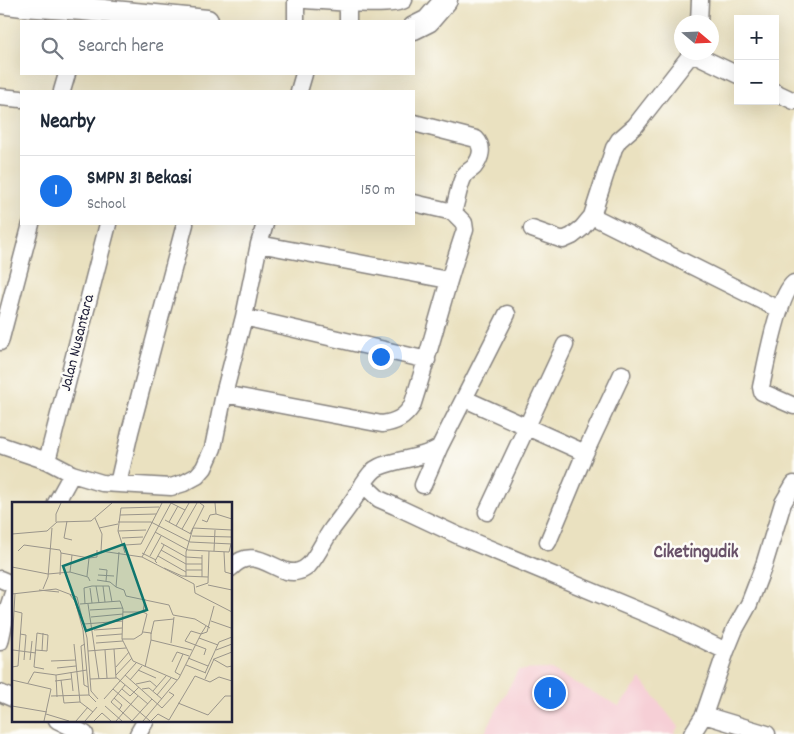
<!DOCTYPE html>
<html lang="en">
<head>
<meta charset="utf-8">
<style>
	:root { --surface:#fff; --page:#f6f6f7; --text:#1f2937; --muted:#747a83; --line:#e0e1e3; --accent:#1a73e8 }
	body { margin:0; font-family:Dekko,sans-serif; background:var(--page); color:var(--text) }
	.controls { position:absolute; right:15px; top:15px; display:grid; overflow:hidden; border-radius:0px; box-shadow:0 5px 20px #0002 }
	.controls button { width:45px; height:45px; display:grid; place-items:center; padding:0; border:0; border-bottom:1px solid var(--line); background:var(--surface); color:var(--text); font:25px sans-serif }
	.compass { position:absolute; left:674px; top:15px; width:45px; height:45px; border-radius:50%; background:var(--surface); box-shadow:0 5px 20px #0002; rotate:109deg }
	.you { position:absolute; left:380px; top:356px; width:18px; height:18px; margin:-12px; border:4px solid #fff; border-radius:50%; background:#1a73e8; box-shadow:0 0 0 8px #1a73e833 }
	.badge { display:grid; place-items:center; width:32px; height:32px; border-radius:50%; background:var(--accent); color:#fff; font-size:16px; font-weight:700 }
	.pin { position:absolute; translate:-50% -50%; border:2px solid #fff; box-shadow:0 1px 5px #0006 }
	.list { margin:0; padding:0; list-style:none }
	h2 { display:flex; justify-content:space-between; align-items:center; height:65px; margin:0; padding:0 20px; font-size:21px }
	h2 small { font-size:16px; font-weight:400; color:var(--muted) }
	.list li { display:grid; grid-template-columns:32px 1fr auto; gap:15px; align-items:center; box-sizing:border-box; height:70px; padding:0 20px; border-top:1px solid var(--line) }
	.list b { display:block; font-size:19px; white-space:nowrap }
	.list p { margin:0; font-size:16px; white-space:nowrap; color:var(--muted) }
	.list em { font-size:16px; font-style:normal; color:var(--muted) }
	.icon { flex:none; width:28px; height:28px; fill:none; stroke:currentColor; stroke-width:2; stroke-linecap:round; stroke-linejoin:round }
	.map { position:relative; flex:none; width:794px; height:734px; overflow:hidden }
	.search { position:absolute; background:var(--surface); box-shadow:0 5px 20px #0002; left:20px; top:20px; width:395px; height:55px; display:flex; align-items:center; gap:12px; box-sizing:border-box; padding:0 18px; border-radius:0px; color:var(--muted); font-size:19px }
	.panel { position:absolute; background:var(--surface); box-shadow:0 5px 20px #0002; left:20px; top:90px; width:395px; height:135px; border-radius:0px }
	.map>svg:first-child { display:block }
	.built { fill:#f6cfd6 }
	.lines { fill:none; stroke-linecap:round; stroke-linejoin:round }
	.street-casing { stroke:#86827e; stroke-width:19 }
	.secondary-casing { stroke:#86827e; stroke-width:25 }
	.street { stroke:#fff; stroke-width:16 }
	.secondary { stroke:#fff; stroke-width:22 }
	.labels { text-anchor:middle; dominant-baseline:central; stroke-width:5; stroke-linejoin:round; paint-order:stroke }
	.street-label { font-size:16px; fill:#22223b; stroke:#fdfcf7 }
	.quarter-label { font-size:19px; font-weight:bold; fill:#695269; stroke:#fdfcf7 }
	.inset-road { fill:none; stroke:#9a958b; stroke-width:1 }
	.view { fill:#0f766e; fill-opacity:0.15; stroke:#0f766e; stroke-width:2.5 }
	.inset-edge { fill:none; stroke:#22223b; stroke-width:2.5 }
</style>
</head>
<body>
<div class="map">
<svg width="794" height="734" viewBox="0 0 794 734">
	<rect width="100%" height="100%" fill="#fdfcf7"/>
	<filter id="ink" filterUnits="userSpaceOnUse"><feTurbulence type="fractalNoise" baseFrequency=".02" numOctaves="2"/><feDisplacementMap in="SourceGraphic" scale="10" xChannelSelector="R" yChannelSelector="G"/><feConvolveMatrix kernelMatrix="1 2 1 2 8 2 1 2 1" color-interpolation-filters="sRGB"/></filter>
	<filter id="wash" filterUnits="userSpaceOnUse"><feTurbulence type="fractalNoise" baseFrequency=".0096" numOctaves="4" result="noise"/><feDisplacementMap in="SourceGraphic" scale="20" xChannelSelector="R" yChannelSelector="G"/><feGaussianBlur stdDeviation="1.12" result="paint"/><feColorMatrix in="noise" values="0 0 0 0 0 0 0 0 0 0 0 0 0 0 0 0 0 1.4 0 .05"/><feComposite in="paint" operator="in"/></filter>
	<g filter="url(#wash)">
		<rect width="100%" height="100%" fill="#eae1c0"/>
		<path class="built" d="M549,669l70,37 22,-27 37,48 -4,7h-190l34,-64z"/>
	</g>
	<g filter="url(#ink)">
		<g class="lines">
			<defs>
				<path id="street" d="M296,0v21
					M306,0c20,1 84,8 98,0
					M348,2v19
					M699,22l1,-22
					M62,91l5,-17
					M299,91l5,-17
					M775,92l19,9
					M0,97l21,2
					M414,203l39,9
					M592,216l188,94
					M532,229l31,11 9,-4 10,-8 10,-12 22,-68 5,-8 16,-14 57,-73 46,22
					M259,244l189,36
					M794,283c-16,12 -28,82 -33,104l1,5 32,14
					M244,317l183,43
					M0,342l31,-118
					M224,394l158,30c14,-2 22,-6 30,-18 19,-58 33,-118 53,-176l-1,-7 -11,-11c4,-11 5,-23 10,-34 2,-6 7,-7 11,-11 7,-9 10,-20 2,-28l-62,-16
					M465,399l120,54 37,-79
					M0,445l47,16 25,13 30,9 69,4 13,-4 13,-7 7,-8 9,-20 11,-54 20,-77 15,-73 6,-20
					M47,461l61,-237
					M118,484l12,-52 55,-208
					M363,484c5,-7 9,-14 16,-17 20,-9 39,-7 60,-19l68,-134
					M423,485l16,-37
					M56,503l16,-29
					M487,512l78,-167
					M548,542l37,-89
					M231,568c24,-27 48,11 68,3 4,-1 7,-3 10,-6 9,-10 15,-25 23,-36 11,-15 23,-29 31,-45l16,15 16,7 64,30 207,86 60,29
					M0,579l14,6
					M0,642l6,-28 8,-24
					M0,693l14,6
					M704,715l63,19
					M57,720l28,14
					M138,734l8,-14
					M692,734l12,-19 22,-64 9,-22 14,-25 15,-39 19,-62 11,-19"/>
				<path id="secondary" d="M0,2l23,3 60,4 124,12
					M414,28l14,-7 18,-21"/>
			</defs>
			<use href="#street" class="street-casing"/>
			<use href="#secondary" class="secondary-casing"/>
			<use href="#street" class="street"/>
			<use href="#secondary" class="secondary"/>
		</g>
	</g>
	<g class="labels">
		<g class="street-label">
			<text transform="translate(78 343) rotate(-76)">Jalan Nusantara</text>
		</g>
		<g class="quarter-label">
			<text x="696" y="553">Ciketingudik</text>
		</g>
	</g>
	<g transform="translate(12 502)">
		<rect width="220" height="220" fill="#eae1c0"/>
		<path class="inset-road" d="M159,1l14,7M203,1l1,11 16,5M108,13l36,-1M83,16l7,16 -1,17 41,6 52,27 1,9 37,19M153,18l26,14M190,18l5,2 3,-7 6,-1M55,19l-3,17 8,2M44,20v-8l5,-11M106,20h33l39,20 42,2M157,20l9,-16M164,24l13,-23M87,26l19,-4M181,26l39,2M170,27l15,-26M106,29l28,-1M143,30l33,18 41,2 2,-8M0,32l35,-3 10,-9 34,-1 21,-18M178,32l14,-28 -4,-3M180,34l40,1M110,36l21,-1M149,41l25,14 16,1M113,43l16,-1 21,-41M149,48l25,14M6,49l6,-6 36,5 1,3 28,5 8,-1v-7M202,49l1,-21M107,50l-3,35 8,3 2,6 43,9 4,10 22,4 15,9M212,50l1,20 7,2M113,51l-7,-22 3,-23 38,-1M130,51l14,7M138,54l11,-20M146,54l28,16M130,55l29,-54M145,61l-2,-2 9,-16M174,62h16M0,65l36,7 22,-2 18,5 2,4M152,66l18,8 26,1M87,67l8,1 -1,11M174,68h16M58,70l2,-17M48,73l1,-22M86,73l16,1M75,74l2,-18M174,75v-25l7,-24M190,75v-22M85,78l13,2 6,5M196,83l24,5M84,84l3,17M91,84l2,16M184,85l12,-4 1,-32M78,86l2,15M31,87l5,-12 4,-49M27,88l20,2M0,92l44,-5 21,8 10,41 4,53 7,8M58,93l5,6 8,29 6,65 7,7M68,102l40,-3 3,8 -1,30 11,22 44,19M73,102l-1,-16 8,-2h17l3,16M76,102l11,75M78,108l33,-2M111,110h20M79,115l32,-3M199,119l20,7M72,122l39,-3M82,128l28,-2M131,130l8,1v7M8,132l6,1 -2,25M139,132l3,-13 20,-2M84,134l26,-2M187,136l19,7M110,137h12l8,-5 5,-20 -4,-2 2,-13M84,141l27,-2M159,141l3,-26M62,142l6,58 13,10M73,142l-4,2 3,39 4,2M0,146l3,-55M102,147l2,29M1,148l23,3M24,148l11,1 1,-16 -11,-2 -3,34 10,2M93,148l2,28M204,148l16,-6M30,149l1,-18M76,149l38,-3M192,153l2,-6 -21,-8 6,-10 10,3 5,-8M176,156l20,8M201,157l14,8 5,-1M18,158l2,-19M39,159l25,-1M160,160l5,-10 12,4M174,163l20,8M0,165l6,-1 4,-53 -8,-2M104,165l13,-15M133,165l6,-27 41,10M45,166l19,-2M126,168l18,8M59,170l2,19M193,171l14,-31 13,-5M44,173l1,22M104,173l16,-17M113,173l37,33 12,-13 -5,-3M168,173l-5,-3 8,-18M78,177l27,-1 31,26M193,177l9,-20 18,-7M0,178l39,9 -7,32M49,178l3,23 16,-1M118,178l12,-14M43,179l16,-2M16,181l6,-11 22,3 31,-5M124,182l14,-3 7,6M113,183l-14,17 21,19 20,-22M101,187l37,32M110,187l8,7 9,-9M130,187l7,-1 13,11M141,189l13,-15M145,193l14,-17M39,194l38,-1M102,196l8,7 -3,5M92,197l32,-36M166,201l30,12 17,-19h7M0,204l35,6M93,204l17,15M34,212l23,7M64,219l12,-14M73,219l12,-14M82,219l8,-8 9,8M104,219l22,-25M131,219l36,-43 22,-44 6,-2 7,-26M139,219l7,-7 11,6 26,-44 15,6 9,-5 13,4"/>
		<path class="view" d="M112,42l23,66 -61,21 -23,-65z"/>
		<rect width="220" height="220" class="inset-edge"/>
	</g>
</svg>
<div class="controls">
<button>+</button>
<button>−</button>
</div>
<svg class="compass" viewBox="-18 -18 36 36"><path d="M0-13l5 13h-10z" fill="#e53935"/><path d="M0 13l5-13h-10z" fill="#747a83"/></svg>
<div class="you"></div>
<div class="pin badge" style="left:550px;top:693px">1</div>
<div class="search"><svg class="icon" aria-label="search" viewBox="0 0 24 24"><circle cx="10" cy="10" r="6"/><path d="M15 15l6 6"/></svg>Search here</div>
<section class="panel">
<h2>Nearby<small></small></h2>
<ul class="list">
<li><span class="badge">1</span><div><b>SMPN 31 Bekasi</b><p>School</p></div><em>150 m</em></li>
</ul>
</section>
</div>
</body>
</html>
